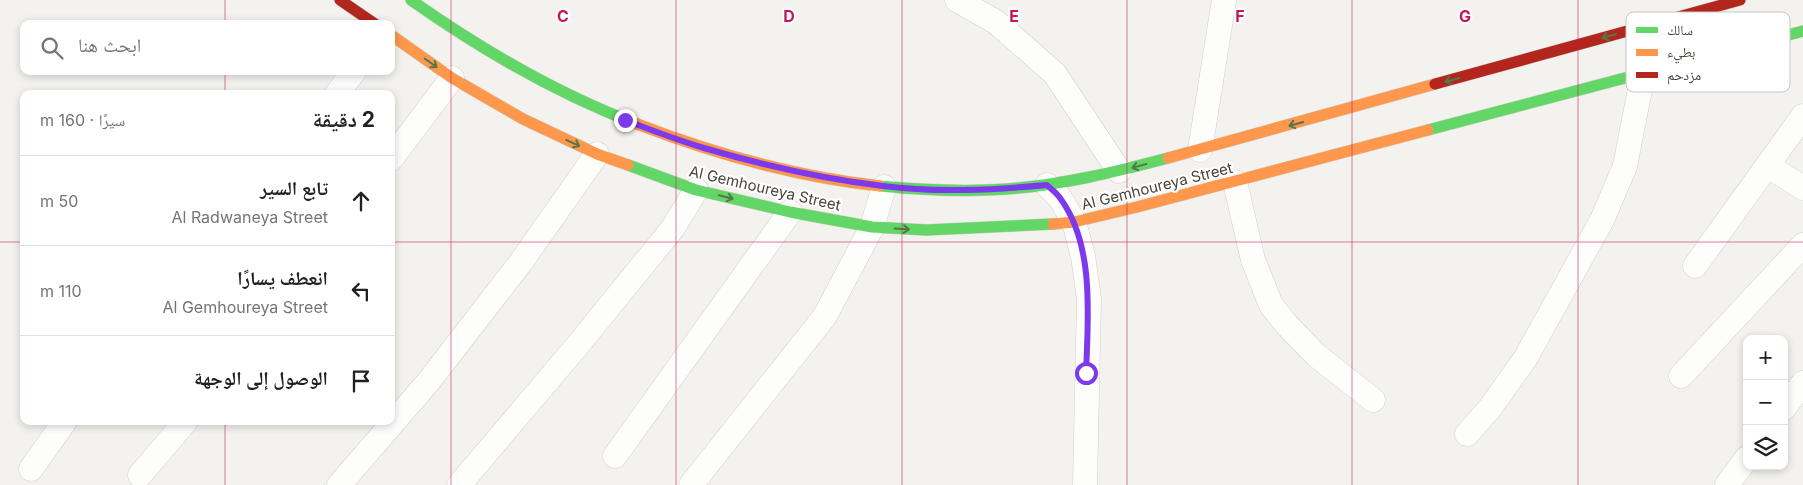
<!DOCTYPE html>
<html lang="ar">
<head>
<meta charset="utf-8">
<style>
	:root { --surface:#fff; --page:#f2f2f2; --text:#202124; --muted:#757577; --line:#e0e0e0 }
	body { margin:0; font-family:Inter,"Noto Naskh Arabic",sans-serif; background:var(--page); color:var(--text); direction:rtl }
	.controls { position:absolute; right:15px; bottom:15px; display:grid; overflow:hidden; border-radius:10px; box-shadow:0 2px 8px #0003 }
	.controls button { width:45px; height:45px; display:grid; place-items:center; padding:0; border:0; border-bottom:1px solid var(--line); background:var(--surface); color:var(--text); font:25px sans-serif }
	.stop { position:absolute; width:15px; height:15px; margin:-11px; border:4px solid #7c3aed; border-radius:50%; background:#fff }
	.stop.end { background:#7c3aed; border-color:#fff; box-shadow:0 1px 5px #0008 }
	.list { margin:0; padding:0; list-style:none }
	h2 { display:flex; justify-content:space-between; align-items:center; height:65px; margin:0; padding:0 20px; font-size:21px }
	h2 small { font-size:16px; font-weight:400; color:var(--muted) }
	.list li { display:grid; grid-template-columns:32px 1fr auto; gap:15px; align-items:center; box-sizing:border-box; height:90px; padding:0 20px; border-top:1px solid var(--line) }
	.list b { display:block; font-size:19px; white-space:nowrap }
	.list p { margin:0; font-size:16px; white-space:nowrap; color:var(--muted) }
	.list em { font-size:16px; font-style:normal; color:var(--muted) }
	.icon { flex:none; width:28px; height:28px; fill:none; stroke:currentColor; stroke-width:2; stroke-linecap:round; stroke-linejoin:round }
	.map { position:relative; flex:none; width:1803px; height:485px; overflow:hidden; direction:ltr }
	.search { position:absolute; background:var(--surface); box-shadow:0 2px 8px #0003; left:20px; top:20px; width:375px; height:55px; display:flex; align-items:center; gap:12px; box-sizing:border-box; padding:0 18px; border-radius:10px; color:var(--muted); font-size:19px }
	.panel { position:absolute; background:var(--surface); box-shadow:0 2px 8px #0003; left:20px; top:90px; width:375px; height:335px; border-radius:10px; direction:rtl }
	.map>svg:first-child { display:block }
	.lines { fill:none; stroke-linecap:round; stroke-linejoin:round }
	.street-casing { stroke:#d2d0cb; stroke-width:25 }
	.fast-casing { stroke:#d3cfc5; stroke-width:12 }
	.slow-casing { stroke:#d3cfc5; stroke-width:12 }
	.jam-casing { stroke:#d3cfc5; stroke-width:12 }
	.street { stroke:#fdfdfc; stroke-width:24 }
	.fast { stroke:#63d668; stroke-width:11 }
	.slow { stroke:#ff974d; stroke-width:11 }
	.jam { stroke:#b3261e; stroke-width:11 }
	.oneway { stroke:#537749 }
	.route { stroke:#7c3aed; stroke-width:6 }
	.grid { fill:none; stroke:#c2185b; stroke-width:1; stroke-opacity:0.55 }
	.labels { text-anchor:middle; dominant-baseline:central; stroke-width:4.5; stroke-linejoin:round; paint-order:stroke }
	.street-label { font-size:15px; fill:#4b4439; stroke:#fff }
	.key { fill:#fff; stroke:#c9c7c4; stroke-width:1 }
	.key-label { font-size:14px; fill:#4b4439 }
	.grid-label { font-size:16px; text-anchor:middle; font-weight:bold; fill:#c2185b; stroke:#fff; stroke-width:4.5; stroke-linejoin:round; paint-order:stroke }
</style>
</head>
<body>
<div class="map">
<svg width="1803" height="485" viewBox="0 0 1803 485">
	<rect width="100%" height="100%" fill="#f4f2ee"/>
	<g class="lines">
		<defs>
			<path id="street" d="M957,0l39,22 59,52 64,97
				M337,94l17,-23
				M1200,150l24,-150
				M391,159l61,-81
				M1768,166l35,22
				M1235,182l18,78 18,45 16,20 29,30 57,45
				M1047,185l13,13 14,24 9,34 6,43 -4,186
				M1695,266l108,-150
				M1681,376l122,-131
				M1784,408l19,-25
				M1467,434l23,-26 35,-49 77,-139 23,-54 18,-92
				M615,456l175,-244
				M31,469l34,-48
				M140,475l46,-54
				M339,485l90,-104 92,-119 76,-108
				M459,485l118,-139 96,-118 23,-38
				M691,485l134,-169 47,-89 12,-40
				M1727,485l20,-27"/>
			<path id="fast" d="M411,0c71,50 144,93 226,124
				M1428,130l375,-99
				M628,165l68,25 94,22 82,15 54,3 127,-6
				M880,186c42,4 85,6 127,3 55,-4 108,-17 161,-31"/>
			<path id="slow" d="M391,35l61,43 71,41 74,35 31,11
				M637,124c78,30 160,53 243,62
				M1168,158l267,-74
				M1053,224l21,-2 63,-15 291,-77"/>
			<path id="jam" d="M340,0l35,24
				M1435,84l305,-84"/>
		</defs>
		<use href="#street" class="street-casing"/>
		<use href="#fast" class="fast-casing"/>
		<use href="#slow" class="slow-casing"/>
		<use href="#jam" class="jam-casing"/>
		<use href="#street" class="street"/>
		<use href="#fast" class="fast"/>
		<use href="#slow" class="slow"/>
		<use href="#jam" class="jam"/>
	</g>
	<defs><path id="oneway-shaft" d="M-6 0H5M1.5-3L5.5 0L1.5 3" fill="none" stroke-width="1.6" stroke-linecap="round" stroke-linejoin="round" transform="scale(1.25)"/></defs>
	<g class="oneway">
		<use href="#oneway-shaft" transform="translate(1609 36) rotate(164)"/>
		<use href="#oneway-shaft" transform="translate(431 63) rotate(35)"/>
		<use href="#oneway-shaft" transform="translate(1452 80) rotate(164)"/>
		<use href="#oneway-shaft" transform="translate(1296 124) rotate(164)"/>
		<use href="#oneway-shaft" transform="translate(573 143) rotate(25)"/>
		<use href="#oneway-shaft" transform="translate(1139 166) rotate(165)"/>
		<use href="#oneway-shaft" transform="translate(726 197) rotate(14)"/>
		<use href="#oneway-shaft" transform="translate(902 229) rotate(3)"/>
	</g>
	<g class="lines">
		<path class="route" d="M625,120c26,10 52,20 79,28 58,17 119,31 179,38 55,7 109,4 164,-1 4,4 10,8 13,13 35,47 28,120 26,175"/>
	</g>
	<path class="grid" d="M225,0v24M451,0v485M676,0v485M902,0v485M1127,0v485M1352,0v485M1578,0v485M225,71v23M0,242h24M391,242h1412M225,421v64"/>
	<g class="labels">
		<g class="street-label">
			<text transform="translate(1157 186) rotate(-14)">Al Gemhoureya Street</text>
			<text transform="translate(765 188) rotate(13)">Al Gemhoureya Street</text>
		</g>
	</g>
	<rect x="1626" y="12" width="164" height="80" rx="8" class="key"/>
	<rect x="1636" y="27" width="22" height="6" fill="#63d668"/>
	<rect x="1636" y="49" width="22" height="7" fill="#ff974d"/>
	<rect x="1636" y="72" width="22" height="6" fill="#b3261e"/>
	<g class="key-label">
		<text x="1667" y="35">سالك</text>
		<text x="1667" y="57">بطيء</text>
		<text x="1667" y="80">مزدحم</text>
	</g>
	<g class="grid-label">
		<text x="563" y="22">C</text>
		<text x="789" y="22">D</text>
		<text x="1014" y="22">E</text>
		<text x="1240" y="22">F</text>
		<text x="1465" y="22">G</text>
	</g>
</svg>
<div class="controls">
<button>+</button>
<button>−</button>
<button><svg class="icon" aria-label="layers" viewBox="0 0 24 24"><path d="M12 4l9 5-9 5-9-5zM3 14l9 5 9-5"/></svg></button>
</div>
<div class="stop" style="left:1086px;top:373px"></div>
<div class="stop end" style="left:625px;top:120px"></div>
<div class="search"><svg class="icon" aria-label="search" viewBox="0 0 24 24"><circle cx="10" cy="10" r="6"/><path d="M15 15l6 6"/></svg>ابحث هنا</div>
<section class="panel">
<h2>2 دقيقة<small>سيرًا · 160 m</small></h2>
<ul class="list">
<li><svg class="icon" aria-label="ahead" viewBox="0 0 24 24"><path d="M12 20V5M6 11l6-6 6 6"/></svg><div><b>تابع السير</b><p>Al Radwaneya Street</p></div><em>50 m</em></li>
<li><svg class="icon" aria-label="left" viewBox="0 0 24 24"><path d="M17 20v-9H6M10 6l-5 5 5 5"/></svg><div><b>انعطف يسارًا</b><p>Al Gemhoureya Street</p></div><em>110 m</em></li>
<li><svg class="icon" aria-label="arrive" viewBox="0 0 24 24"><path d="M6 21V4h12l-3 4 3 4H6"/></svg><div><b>الوصول إلى الوجهة</b></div></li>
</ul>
</section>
</div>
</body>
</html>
